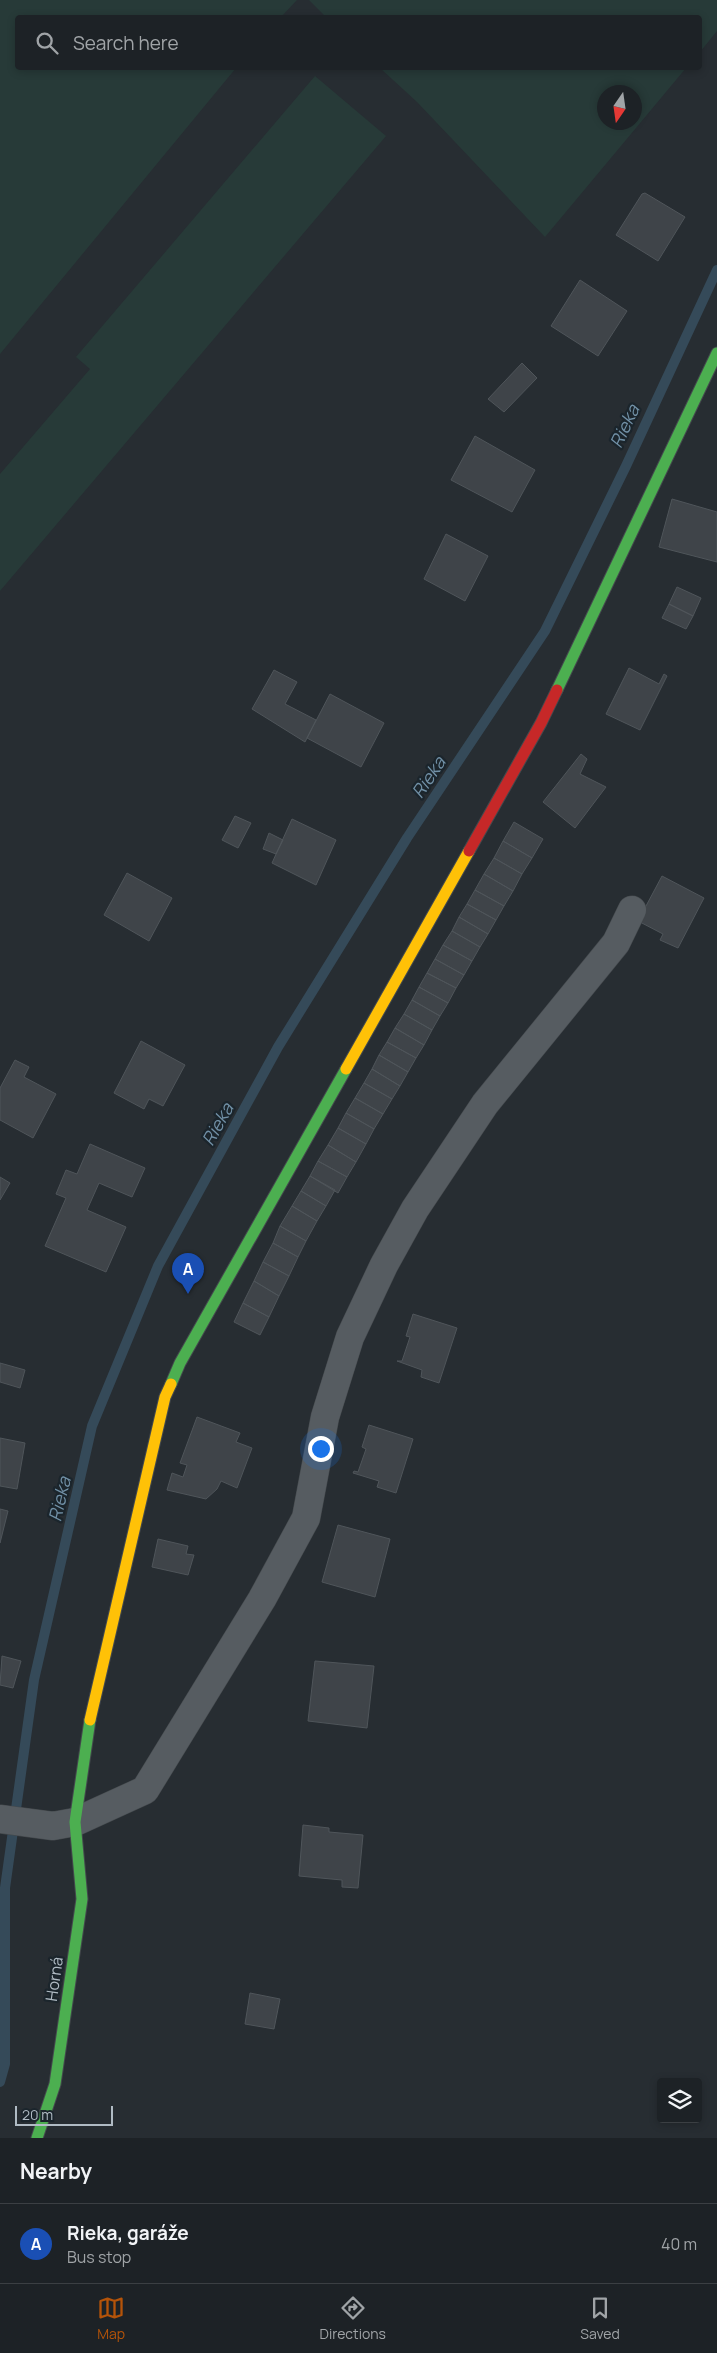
<!DOCTYPE html>
<html lang="en">
<head>
<meta charset="utf-8">
<style>
	:root { --surface:#1d2226; --page:#2a2f32; --text:#f1f3f6; --muted:#a0a4a7; --line:#3b3f43; --accent:#b45309 }
	body { margin:0; font-family:Manrope,sans-serif; background:var(--page); color:var(--text) }
	.controls { position:absolute; right:15px; bottom:15px; display:grid; overflow:hidden; border-radius:5px; box-shadow:0 2px 8px #0003 }
	.controls button { width:45px; height:45px; display:grid; place-items:center; padding:0; border:0; border-bottom:1px solid var(--line); background:var(--surface); color:var(--text); font:25px sans-serif }
	.compass { position:absolute; left:597px; top:85px; width:45px; height:45px; border-radius:50%; background:var(--surface); box-shadow:0 2px 8px #0003; rotate:193deg }
	.scale { position:absolute; left:15px; bottom:12px; width:98px; box-sizing:border-box; padding-left:5px; border:2px solid #b0bbc4; border-top:0; font-size:14px; line-height:18px; white-space:nowrap; color:#b0bbc4; -webkit-text-stroke:4px #1b252c; paint-order:stroke }
	.you { position:absolute; left:320px; top:1448px; width:18px; height:18px; margin:-12px; border:4px solid #fff; border-radius:50%; background:#1a73e8; box-shadow:0 0 0 8px #1a73e833 }
	.badge { display:grid; place-items:center; width:32px; height:32px; border-radius:50%; background:var(--accent); color:#fff; font-size:16px; font-weight:700 }
	.pin { position:absolute; translate:-50% -41px; filter:drop-shadow(0 1px 2px #0008) }
	.pin::after { content:''; position:absolute; top:26px; width:18px; height:15px; background:inherit; clip-path:polygon(0 0,100% 0,50% 100%) }
	.list { margin:0; padding:0; list-style:none }
	h2 { display:flex; justify-content:space-between; align-items:center; height:65px; margin:0; padding:0 20px; font-size:21px }
	h2 small { font-size:16px; font-weight:400; color:var(--muted) }
	.list li { display:grid; grid-template-columns:32px 1fr auto; gap:15px; align-items:center; box-sizing:border-box; height:80px; padding:0 20px; border-top:1px solid var(--line) }
	.list b { display:block; font-size:19px; white-space:nowrap }
	.list p { margin:0; font-size:16px; white-space:nowrap; color:var(--muted) }
	.list em { font-size:16px; font-style:normal; color:var(--muted) }
	.icon { flex:none; width:28px; height:28px; fill:none; stroke:currentColor; stroke-width:2; stroke-linecap:round; stroke-linejoin:round }
	.map { position:relative; flex:none; width:717px; height:2138px; overflow:hidden }
	.search { position:absolute; background:var(--surface); box-shadow:0 2px 8px #0003; left:15px; right:15px; top:15px; height:55px; display:flex; align-items:center; gap:12px; box-sizing:border-box; padding:0 18px; border-radius:5px; color:var(--muted); font-size:19px }
	.sheet { height:145px; background:var(--surface) }
	nav { display:flex; justify-content:space-around; align-items:center; box-sizing:border-box; height:70px; border-top:1px solid var(--line); background:var(--surface); font-size:14px; color:var(--muted) }
	nav a { display:grid; justify-items:center; gap:2px }
	nav .on { color:var(--accent) }
	.map>svg:first-child { display:block }
	.green { fill:#273a38; fill-rule:evenodd }
	.lines { fill:none; stroke-linecap:round; stroke-linejoin:round }
	.stream { stroke:#354a59; stroke-width:10 }
	.building { fill:#3f4449; stroke:#4f555a }
	.street-casing { stroke:#44494d; stroke-width:29 }
	.fast-casing { stroke:#44494d; stroke-width:13 }
	.slow-casing { stroke:#44494d; stroke-width:13 }
	.jam-casing { stroke:#44494d; stroke-width:13 }
	.street { stroke:#565c61; stroke-width:28 }
	.fast { stroke:#4caf50; stroke-width:11 }
	.slow { stroke:#ffc107; stroke-width:11 }
	.jam { stroke:#c62828; stroke-width:11 }
	.labels { text-anchor:middle; dominant-baseline:central; stroke-width:4.5; stroke-linejoin:round; paint-order:stroke }
	.street-label { font-size:16px; fill:#b0bbc4; stroke:#1b252c }
	.water-label { font-size:18px; font-style:italic; fill:#7190a6; stroke:#1b252c }
</style>
</head>
<body>
<div class="map">
<svg width="717" height="2138" viewBox="0 0 717 2138">
	<rect width="100%" height="100%" fill="#272d32"/>
	<path class="green" d="M0,0h297l-16,17 -263,1v50h218l-236,286z
		M309,0h408v31l-17,21v-34h-373z
		M380,68h306l-141,169 -128,-135zM604,92h30v30h-30z
		M315,76l71,60 -386,455v-117l90,-105 -14,-12z"/>
	<g class="lines">
		<path class="stream" d="M0,2082l5,-18v-176l29,-208 58,-254 66,-160 120,-219 129,-209 138,-207 81,-165 91,-196"/>
	</g>
	<path class="building" d="M645,193l40,24 -27,44 -42,-26 26,-41z
		M580,280l47,31 -29,45 -47,-30z
		M522,363l15,15 -33,34 -16,-13z
		M475,436l60,34 -23,42 -61,-32z
		M672,499l45,13v50l-58,-15z
		M446,534l42,22 -23,45 -41,-22z
		M677,587l24,11 -8,18 -24,-12z
		M669,604l24,12 -7,13 -24,-11z
		M629,668l30,16 5,-10 3,2 -27,54 -34,-16z
		M274,670l23,12 -12,22 31,16 -11,22 -53,-33z
		M330,694l54,29 -23,44 -54,-29z
		M581,754l6,5 -7,15 26,13 -31,41 -32,-26z
		M235,816l16,7 -13,25 -16,-8z
		M292,819l44,21 -20,45 -44,-22z
		M514,822l29,17 -11,19 -29,-17z
		M269,833l14,7 -7,14 -13,-5z
		M503,841l29,17 -10,16 -28,-16z
		M494,858l28,16 -9,17 -29,-17z
		M127,873l45,25 -23,43 -45,-26z
		M484,874l29,17 -9,15 -29,-16z
		M662,876l42,22 -26,50 -18,-8 3,-6 -25,-13z
		M475,890l29,16 -8,14 -29,-16z
		M467,904l29,16 -8,14 -29,-17z
		M459,917l29,17 -8,13 -28,-16z
		M452,931l28,16 -8,14 -29,-16z
		M443,945l29,16 -8,14 -29,-16z
		M435,959l29,16 -8,13 -29,-15z
		M427,973l29,15 -8,15 -29,-16z
		M419,987l29,16 -8,13 -28,-16z
		M412,1000l28,16 -8,14 -28,-16z
		M404,1014l28,16 -8,15 -29,-17z
		M395,1028l29,17 -8,13 -29,-16z
		M141,1041l44,24 -22,41 -14,-7 -5,10 -30,-16z
		M387,1042l29,16 -8,14 -29,-17z
		M379,1055l29,17 -8,14 -28,-17z
		M15,1060l14,7 -5,10 32,17 -23,44 -33,-18v-32z
		M372,1069l28,17 -8,13 -28,-16z
		M364,1083l28,16 -9,15 -28,-16z
		M355,1098l28,16 -9,15 -28,-16z
		M346,1113l28,16 -8,15 -28,-16z
		M338,1128l28,16 -10,18 -28,-17z
		M90,1144l55,24 -13,29 -33,-14 -12,27 39,17 -20,45 -61,-26 21,-48 -10,-4 10,-24 11,4z
		M328,1145l28,17 -9,15 -29,-16z
		M318,1161l29,16 -9,16 -28,-17z
		M310,1176l25,14 -9,16 -25,-15z
		M0,1177l10,6 -10,17z
		M301,1191l25,15 -9,15 -25,-15z
		M292,1206l25,15 -11,20 -26,-15z
		M280,1226l26,15 -8,16 -25,-14z
		M273,1243l25,14 -9,19 -26,-14z
		M263,1262l26,14 -10,20 -25,-15z
		M254,1281l25,15 -10,21 -26,-14z
		M243,1303l26,14 -9,18 -26,-13z
		M413,1314l44,14 -18,55 -18,-6 1,-7 -25,-9h5l8,-24 -4,-1z
		M0,1363l25,7 -5,18 -20,-6z
		M197,1417l43,16 -4,9 16,6 -15,40 -16,-7 -4,8 -11,10 -39,-9 5,-17 11,4 4,-12 -7,-2z
		M369,1425l44,14 -17,54 -19,-6 2,-6 -26,-8 1,-2 4,1 8,-23 -4,-2z
		M0,1438l25,5 -8,46 -17,-3z
		M0,1509l8,2 -8,32z
		M338,1525l52,14 -15,58 -53,-15z
		M158,1539l30,7 -2,8 8,1 -6,20 -36,-8z
		M2,1656l19,5 -8,27 -13,-3z
		M315,1661l59,5 -7,62 -59,-7z
		M303,1825l26,3v4l34,3 -5,53 -16,-1v-7l-43,-4z
		M250,1993l30,6 -6,30 -29,-5z"/>
	<g class="lines">
		<defs>
			<path id="street" d="M0,1819l53,7 22,-4 70,-32 117,-191 44,-81 19,-101 25,-80 34,-72 31,-56 70,-105 131,-161 16,-33"/>
			<path id="fast" d="M557,690l160,-337
				M171,1384l9,-21 166,-294
				M37,2138l18,-54 27,-185 -7,-77 15,-102"/>
			<path id="slow" d="M346,1069l123,-218
				M90,1720l75,-323 6,-13"/>
			<path id="jam" d="M469,851l72,-128 16,-33"/>
		</defs>
		<use href="#street" class="street-casing"/>
		<use href="#fast" class="fast-casing"/>
		<use href="#slow" class="slow-casing"/>
		<use href="#jam" class="jam-casing"/>
		<use href="#street" class="street"/>
		<use href="#fast" class="fast"/>
		<use href="#slow" class="slow"/>
		<use href="#jam" class="jam"/>
	</g>
	<g class="labels">
		<g class="street-label">
			<text transform="translate(54 1979) rotate(-82)">Horná</text>
		</g>
		<g class="water-label">
			<text transform="translate(624 426) rotate(-65)">Rieka</text>
			<text transform="translate(428 777) rotate(-56)">Rieka</text>
			<text transform="translate(217 1124) rotate(-61)">Rieka</text>
			<text transform="translate(59 1499) rotate(-77)">Rieka</text>
		</g>
	</g>
</svg>
<div class="controls">
<button><svg class="icon" aria-label="layers" viewBox="0 0 24 24"><path d="M12 4l9 5-9 5-9-5zM3 14l9 5 9-5"/></svg></button>
</div>
<svg class="compass" viewBox="-18 -18 36 36"><path d="M0-13l5 13h-10z" fill="#e53935"/><path d="M0 13l5-13h-10z" fill="#a0a4a7"/></svg>
<div class="scale">20 m</div>
<div class="you"></div>
<div class="pin badge" style="left:188px;top:1294px;background:#1a4fb4">A</div>
<div class="search"><svg class="icon" aria-label="search" viewBox="0 0 24 24"><circle cx="10" cy="10" r="6"/><path d="M15 15l6 6"/></svg>Search here</div>
</div>
<section class="sheet">
<h2>Nearby<small></small></h2>
<ul class="list">
<li><span class="badge" style="background:#1a4fb4">A</span><div><b>Rieka, garáže</b><p>Bus stop</p></div><em>40 m</em></li>
</ul>
</section>
<nav>
<a class="on"><svg class="icon" aria-label="map" viewBox="0 0 24 24"><path d="M3 6l6-2 6 2 6-2v14l-6 2-6-2-6 2zM9 4v14M15 6v14"/></svg>Map</a>
<a><svg class="icon" aria-label="directions" viewBox="0 0 24 24"><path d="M12 3l9 9-9 9-9-9zM9 14v-3h6M13 9l2 2-2 2"/></svg>Directions</a>
<a><svg class="icon" aria-label="saved" viewBox="0 0 24 24"><path d="M7 4h10v16l-5-4-5 4z"/></svg>Saved</a>
</nav>
</body>
</html>
